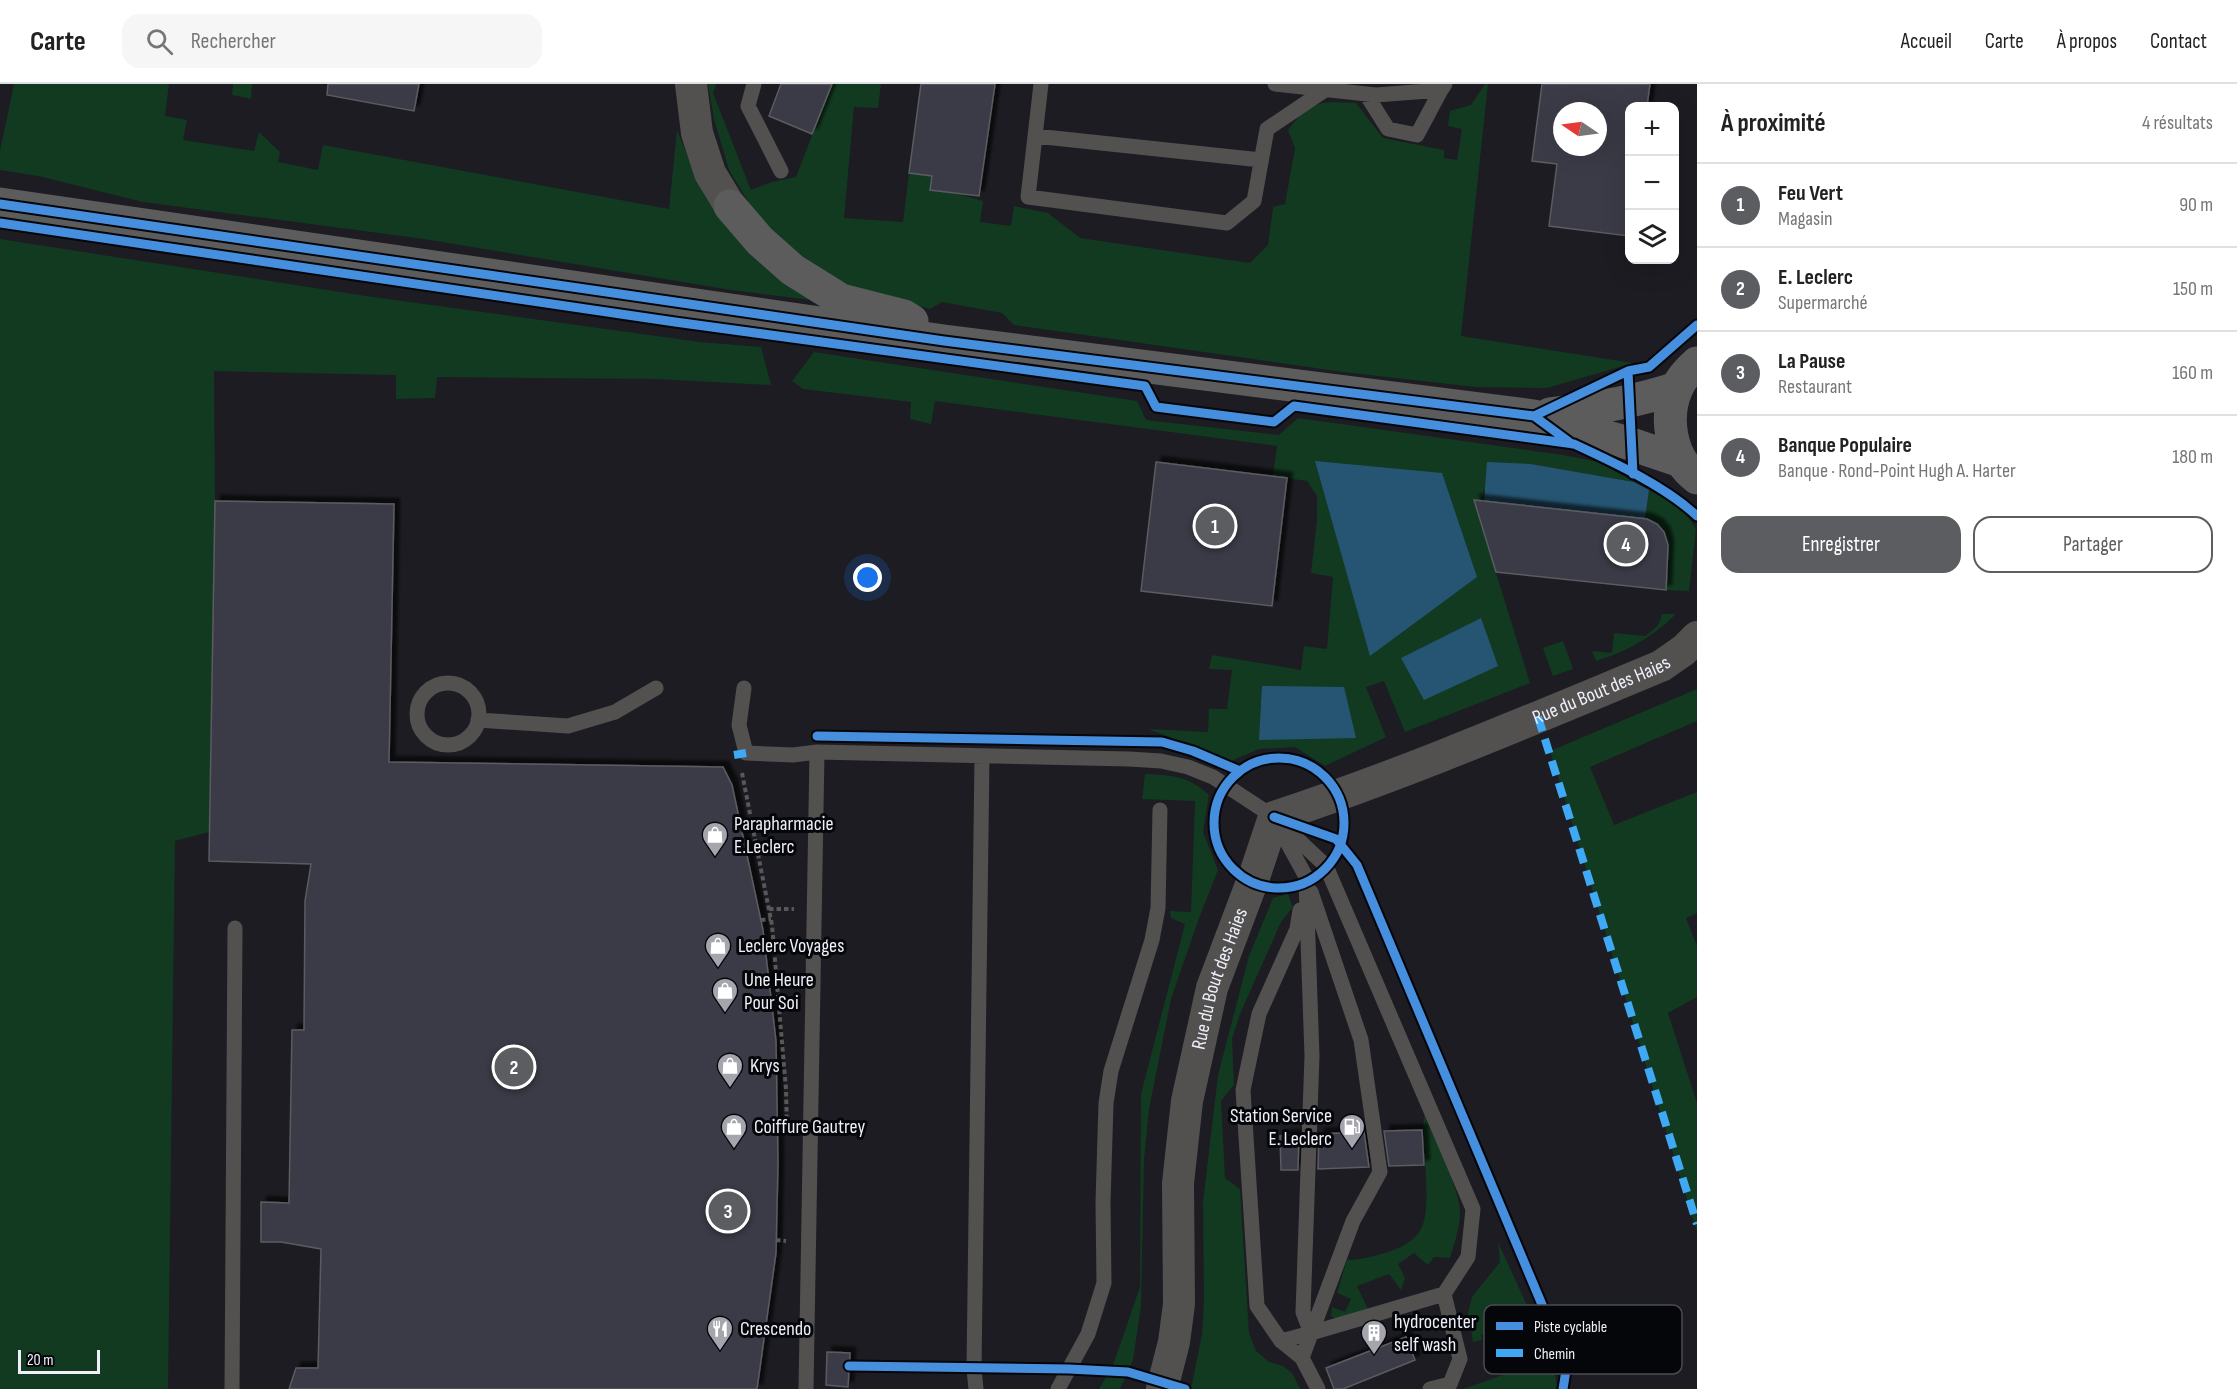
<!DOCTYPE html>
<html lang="fr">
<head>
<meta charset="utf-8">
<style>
	:root { --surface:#fff; --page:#f6f6f6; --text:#222; --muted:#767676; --line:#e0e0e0; --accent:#5c5d61 }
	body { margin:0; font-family:"Sofia Sans Condensed",sans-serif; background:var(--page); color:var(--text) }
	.controls { position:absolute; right:18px; top:18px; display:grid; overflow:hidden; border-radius:12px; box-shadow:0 6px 24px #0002 }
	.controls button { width:54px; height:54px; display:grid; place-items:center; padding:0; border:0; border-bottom:2px solid var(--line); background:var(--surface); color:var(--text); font:30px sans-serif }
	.compass { position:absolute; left:1553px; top:18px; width:54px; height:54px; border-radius:50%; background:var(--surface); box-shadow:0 6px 24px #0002; rotate:283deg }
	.scale { position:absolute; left:18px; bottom:15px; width:82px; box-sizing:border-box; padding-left:6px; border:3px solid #eeeff8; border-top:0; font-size:16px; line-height:21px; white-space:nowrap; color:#eeeff8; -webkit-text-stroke:4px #05060a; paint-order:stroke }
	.you { position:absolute; left:868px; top:494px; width:21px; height:21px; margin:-15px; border:4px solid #fff; border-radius:50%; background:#1a73e8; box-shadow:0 0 0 9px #1a73e833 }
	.badge { display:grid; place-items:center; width:39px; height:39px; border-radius:50%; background:var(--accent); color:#fff; font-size:20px; font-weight:700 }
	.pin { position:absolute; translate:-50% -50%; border:3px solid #fff; box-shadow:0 2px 6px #0006 }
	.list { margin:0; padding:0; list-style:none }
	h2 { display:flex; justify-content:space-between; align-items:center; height:78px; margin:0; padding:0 24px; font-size:26px }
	h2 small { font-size:20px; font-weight:400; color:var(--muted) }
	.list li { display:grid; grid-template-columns:39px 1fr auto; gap:18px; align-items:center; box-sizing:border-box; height:84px; padding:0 24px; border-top:2px solid var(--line) }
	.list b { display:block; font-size:22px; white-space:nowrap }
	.list p { margin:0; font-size:20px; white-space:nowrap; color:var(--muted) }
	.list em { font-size:20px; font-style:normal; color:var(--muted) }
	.actions { display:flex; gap:12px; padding:18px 24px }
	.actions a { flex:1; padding:14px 0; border:2px solid var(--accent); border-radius:18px; text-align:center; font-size:21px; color:var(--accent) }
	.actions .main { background:var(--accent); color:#fff }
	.icon { flex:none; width:33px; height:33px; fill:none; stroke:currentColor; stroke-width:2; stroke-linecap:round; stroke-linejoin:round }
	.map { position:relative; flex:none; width:1697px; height:1305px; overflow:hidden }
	header { display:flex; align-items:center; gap:36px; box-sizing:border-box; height:84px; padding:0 30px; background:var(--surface); border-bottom:2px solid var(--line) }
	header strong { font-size:28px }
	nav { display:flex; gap:33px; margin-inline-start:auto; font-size:21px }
	.search { width:420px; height:54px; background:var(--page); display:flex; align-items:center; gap:15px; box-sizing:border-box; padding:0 21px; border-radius:18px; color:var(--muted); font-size:22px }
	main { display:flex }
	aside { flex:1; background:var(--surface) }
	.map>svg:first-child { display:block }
	.green { fill:#113a21 }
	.water { fill:#255572 }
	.building { fill:#3a3b47; stroke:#5b5b61; stroke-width:1.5; fill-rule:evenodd; filter:url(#shadow) }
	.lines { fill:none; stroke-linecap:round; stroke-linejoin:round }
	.path { stroke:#585859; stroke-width:4; stroke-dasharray:4.5 3; stroke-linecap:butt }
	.service { stroke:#525150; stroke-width:15 }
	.minor { stroke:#525150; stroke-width:32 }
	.primary { stroke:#5d5c5c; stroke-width:33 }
	.quiet { stroke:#3fa9f5; stroke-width:8; stroke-dasharray:15 8; stroke-linecap:butt }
	.cycleway-casing { stroke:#05060a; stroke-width:13 }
	.cycleway { stroke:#468fdf; stroke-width:9 }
	.labels { text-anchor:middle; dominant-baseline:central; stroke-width:6; stroke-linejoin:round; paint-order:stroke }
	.street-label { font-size:20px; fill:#eeeff8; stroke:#05060a }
	.poi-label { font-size:20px; fill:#eeeff8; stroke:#05060a; text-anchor:start }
	.key { fill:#05060a; stroke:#4b4c51; stroke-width:1.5 }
	.key-label { font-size:16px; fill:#eeeff8 }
</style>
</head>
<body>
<header>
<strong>Carte</strong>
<div class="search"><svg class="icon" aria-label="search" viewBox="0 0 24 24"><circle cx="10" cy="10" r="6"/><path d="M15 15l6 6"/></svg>Rechercher</div>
<nav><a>Accueil</a><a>Carte</a><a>À propos</a><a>Contact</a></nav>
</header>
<main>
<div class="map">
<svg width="1697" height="1305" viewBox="0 0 1697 1305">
	<defs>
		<filter id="shadow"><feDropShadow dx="5.5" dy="-5.5" stdDeviation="1.5" flood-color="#0009"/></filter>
	</defs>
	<rect width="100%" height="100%" fill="#1c1c22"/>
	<path class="green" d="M14,0h155l-4,32 22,4 -4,20 71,11 5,-19 21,20 -2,10 40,8 5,-25 346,64 8,-79 16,39 134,133 -96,-12 -307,-51 -281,-37 -105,-26 -38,-6v-19z
		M233,0h19l-1,15 -19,-4z
		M708,0h8l-3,9 38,97 21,-8 24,-5 36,-93h49l-3,24 -24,-1 -10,111 59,4 6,-49 23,3 -2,14 24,3 29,8 -3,21 31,4 3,-20 34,7 32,25 170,25 18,-18 5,-38 12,-3 10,-56 -7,-18c22,-30 33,-29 68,-27l27,35 61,12v8l13,2 5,-31 -14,-3 2,-15 21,-6 14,-21h3l-27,252 172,27 -86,25 -72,-1 -132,-15 -329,-47 -12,-12 -60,-11 -12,7 -81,-23 -32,-19 -40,-31 -25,-28 -23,-38 -15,-51z
		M0,155l366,57 334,46 61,5 10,38 -115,-6 -219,-2 -2,21 -39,1v-24l-182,-4 1,130 -6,331 -34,9 -7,548h-168z
		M814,268l323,49 9,19 133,15 19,-17 265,37 36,7 35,20 -103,-18 -48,27 1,10h-10l56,182 -125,49 -21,-51 -18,6 20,50 -61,29 -30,-19 -36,2 -30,13 -29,-14 -52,-19 60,3 1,-23h18l5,-39 -23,-1 3,-14 89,15 3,-24 23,3 6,-72 -22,-4 6,-53v-24l-10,-15 -34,-5 4,-30 -342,-45 -4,23 -21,-5 1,-17 -108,-13 -11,-8z
		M1649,406l34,19 13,20 -7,62 -23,-1c2,-26 10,-63 -21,-71z
		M1662,530h14c-23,23 -49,38 -80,47l-4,-10 20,2 2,-20 31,3c9,-6 15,-11 17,-22z
		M1563,557l10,28 -20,7 -10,-28z
		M1697,605v32l-107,46 24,58 83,-33v121l-11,5 11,28v51l-29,16 29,90v129l-147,-481z
		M1145,690c26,1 44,2 64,21l-6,37 15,38 -20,51 -27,78 -22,110 -5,51 -3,146 -8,54 -13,29h-21l14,-24 27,-78 1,-193 44,-170 -14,-6 -1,-7 21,1 4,-111 -53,-2z
		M1288,810l5,13 -12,15 -41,92 -8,25 2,46 -13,16 4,77 15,11 9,144 7,18 13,11 14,4 9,7 8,16h-109l11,-55 2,-34 -1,-98 15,-127 31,-119 24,-58z
		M1424,1031c10,24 38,77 36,101 -1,15 -6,28 -10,42l-16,-1 -6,8 -14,-12 -16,11 7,14 -4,12 -12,-16 -32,12 11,23 -32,10 -5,-3 1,-9 13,5 6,-13 -14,-6 10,-33c15,0 27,-4 41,-8 12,-4 27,-11 33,-23 12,-23 0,-84 3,-114z
		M1498,1158l54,118 5,26 -2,3h-92l54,-19 -14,-37 -5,2 -1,-4 -16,4 1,5 -9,2 -5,-29 4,-16 28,-35z"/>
	<path class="water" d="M1315,377l127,12 35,104 -107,79z
		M1487,378l44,2 103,18 15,8 -4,29 -161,-18z
		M1481,534l17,48 -74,34 -23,-42z
		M1262,602l82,1 12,51 -97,2z"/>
	<path class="building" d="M328,0h91l-5,27 -87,-16z
		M781,0h51l-20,50 -43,-18z
		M921,0h74l-16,112 -49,-6 2,-14 -23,-3z
		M1542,0h108l-3,22h-18v130l-80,-10 8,-62 -25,-3zM1562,27h36v36h-36z
		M1156,378l131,16 -15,128 -131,-15z
		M1474,416l173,19 10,5 7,8 4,13 -2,45 -170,-18z
		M215,417l179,3 -5,258 334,5 9,18 31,145 13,111 2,121 -2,91 -19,136h-468l7,-21h22l3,-119 -40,-7h-20v-40l28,1 3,-173h12l1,-129 6,-37 -102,-3z
		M1422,1046l2,35 -35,1 -5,-35z
		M1364,1048l5,35 -51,2 1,-35z
		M1299,1051l-1,35h-17l-1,-34z
		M1406,1253l9,23 -72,29h-9l-8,-21z
		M827,1268l23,1 -2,34 -22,-2z"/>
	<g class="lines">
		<path class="path" d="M742,689l30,152 14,164 1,42
			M769,825h25
			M761,836l10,-1
			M776,1156l10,1"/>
		<path class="service" d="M754,0l-6,22 33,65
			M1041,0l-13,113 199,26 27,-22 13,-72 58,-39
			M1275,0l101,11 65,-5 4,-6
			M1366,10l22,35 29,6 24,-45
			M1035,52l226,24
			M417 630a31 31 0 1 1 62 0a31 31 0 1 1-62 0Z
			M744,604l-5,37 7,28 47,2 24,-3
			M478,636l90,6 47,-14 41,-24
			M1300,826l-3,19 -38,85 -16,76 14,216 24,35 30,-8
			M1281,1257l21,17 16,31
			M1302,1274l51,-137 27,-49 -19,-132 -50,-148
			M232,1305l3,-461
			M806,1305l11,-637 312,7 32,2 27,6 25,10 61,40 52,49 147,343 -5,48 -24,37 -133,39 -8,-21 9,-256 -6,-174 -1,-7 -30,-55
			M976,1305l-2,-20 8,-612
			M1058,1305l30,-55 16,-51 -1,-81 3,-99 5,-32 41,-131 6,-32 2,-98
			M1430,1305l20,-5 10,-25 -16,-65"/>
		<g class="minor">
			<path d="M691,0l6,49 13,40 20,33"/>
			<path id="s1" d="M1162,1305l12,-47 5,-38 -1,-121 9,-82 25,-113 43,-114 19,-57c131,-43 259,-98 387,-151l23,-16 13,-13"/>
		</g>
		<path class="primary" d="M0,120l944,137 590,75 88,25 59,20
			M730,122l30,35 33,29 48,30 63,16 8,5
			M1697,279c-8,7 -16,15 -20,25 -13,29 -7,70 20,90
			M1550,330c44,-5 85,-12 127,-26"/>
		<path class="quiet" d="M1538,633l159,507
			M734,671l12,-2"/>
		<defs>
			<path id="cycleway" d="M0,120l944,137 590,75 38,28
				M0,139l675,99 470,64 11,21 118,15 20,-16 280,38c39,18 91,42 123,72
				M1628,287l5,103
				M1534,332l94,-45 21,-4 48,-42
				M817,652l345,6 31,9 47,20
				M1214 739a65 65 0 1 1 130 0a65 65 0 1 1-130 0Z
				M1274,733l62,22 21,26 210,499 -4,25
				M849,1282l220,3 59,3 57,17"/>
		</defs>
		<use href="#cycleway" class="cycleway-casing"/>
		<use href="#cycleway" class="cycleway"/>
	</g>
	<defs>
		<symbol id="shop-pin" viewBox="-11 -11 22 30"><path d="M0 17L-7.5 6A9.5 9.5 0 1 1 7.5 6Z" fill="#a4a5ad" stroke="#05060a"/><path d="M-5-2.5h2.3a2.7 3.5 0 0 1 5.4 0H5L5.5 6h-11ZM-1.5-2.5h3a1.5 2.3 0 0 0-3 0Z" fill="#fff"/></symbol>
		<symbol id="fuel-pin" viewBox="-11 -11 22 30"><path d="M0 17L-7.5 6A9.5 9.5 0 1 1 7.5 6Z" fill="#a4a5ad" stroke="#05060a"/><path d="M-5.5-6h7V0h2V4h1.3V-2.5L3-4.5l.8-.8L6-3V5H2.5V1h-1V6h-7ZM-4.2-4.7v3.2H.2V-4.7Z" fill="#fff"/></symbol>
		<symbol id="restaurant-pin" viewBox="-11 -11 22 30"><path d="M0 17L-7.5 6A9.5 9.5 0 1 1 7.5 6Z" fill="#a4a5ad" stroke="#05060a"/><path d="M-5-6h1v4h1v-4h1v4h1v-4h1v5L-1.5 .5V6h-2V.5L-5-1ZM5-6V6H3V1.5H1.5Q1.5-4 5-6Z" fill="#fff"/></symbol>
		<symbol id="building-pin" viewBox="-11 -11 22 30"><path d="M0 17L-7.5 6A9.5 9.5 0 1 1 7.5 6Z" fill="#a4a5ad" stroke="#05060a"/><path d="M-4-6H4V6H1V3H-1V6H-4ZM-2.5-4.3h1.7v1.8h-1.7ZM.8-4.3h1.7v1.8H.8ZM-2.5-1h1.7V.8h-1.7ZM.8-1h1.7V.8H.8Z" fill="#fff"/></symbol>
	</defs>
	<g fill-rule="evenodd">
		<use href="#shop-pin" x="700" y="736" width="30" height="40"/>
		<use href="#shop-pin" x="703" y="847" width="30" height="40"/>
		<use href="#shop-pin" x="710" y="892" width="30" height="40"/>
		<use href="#shop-pin" x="715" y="967" width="30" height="40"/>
		<use href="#shop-pin" x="719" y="1028" width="30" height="40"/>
		<use href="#fuel-pin" x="1337" y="1028" width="30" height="40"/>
		<use href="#restaurant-pin" x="705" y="1230" width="30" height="40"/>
		<use href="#building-pin" x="1359" y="1234" width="30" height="40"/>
	</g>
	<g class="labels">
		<g class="street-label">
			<text stroke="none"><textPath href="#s1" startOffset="939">Rue du Bout des Haies</textPath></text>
			<text stroke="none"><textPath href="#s1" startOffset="417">Rue du Bout des Haies</textPath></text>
		</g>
		<g class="poi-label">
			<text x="734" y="740">Parapharmacie<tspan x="734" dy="23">E.Leclerc</tspan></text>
			<text x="738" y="862">Leclerc Voyages</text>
			<text x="744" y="896">Une Heure<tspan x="744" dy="23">Pour Soi</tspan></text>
			<text x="750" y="982">Krys</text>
			<text x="1332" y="1032" text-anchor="end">Station Service<tspan x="1332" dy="23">E. Leclerc</tspan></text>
			<text x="754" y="1043">Coiffure Gautrey</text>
			<text x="1394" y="1238">hydrocenter<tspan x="1394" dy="23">self wash</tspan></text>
			<text x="740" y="1245">Crescendo</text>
		</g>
	</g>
	<rect x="1484" y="1221" width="198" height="69" rx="9" class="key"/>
	<rect x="1496" y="1238" width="27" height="8" fill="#468fdf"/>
	<rect x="1496" y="1265" width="27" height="8" fill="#3fa9f5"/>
	<g class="key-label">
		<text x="1534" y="1248">Piste cyclable</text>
		<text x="1534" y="1275">Chemin</text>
	</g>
</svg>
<div class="controls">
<button>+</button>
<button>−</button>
<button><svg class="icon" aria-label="layers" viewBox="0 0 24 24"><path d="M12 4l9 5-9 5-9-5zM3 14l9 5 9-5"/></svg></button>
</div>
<svg class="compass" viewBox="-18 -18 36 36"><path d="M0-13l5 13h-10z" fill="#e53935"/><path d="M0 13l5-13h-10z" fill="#767676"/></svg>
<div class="scale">20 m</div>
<div class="you"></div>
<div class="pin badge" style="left:1215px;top:442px">1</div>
<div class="pin badge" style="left:514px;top:983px">2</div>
<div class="pin badge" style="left:728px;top:1127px">3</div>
<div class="pin badge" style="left:1626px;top:460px">4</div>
</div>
<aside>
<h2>À proximité<small>4 résultats</small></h2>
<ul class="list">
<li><span class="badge">1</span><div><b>Feu Vert</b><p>Magasin</p></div><em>90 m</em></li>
<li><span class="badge">2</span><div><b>E. Leclerc</b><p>Supermarché</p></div><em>150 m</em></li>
<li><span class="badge">3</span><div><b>La Pause</b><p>Restaurant</p></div><em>160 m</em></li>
<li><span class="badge">4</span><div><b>Banque Populaire</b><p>Banque · Rond-Point Hugh A. Harter</p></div><em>180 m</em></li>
</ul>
<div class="actions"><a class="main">Enregistrer</a><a>Partager</a></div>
</aside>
</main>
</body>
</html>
